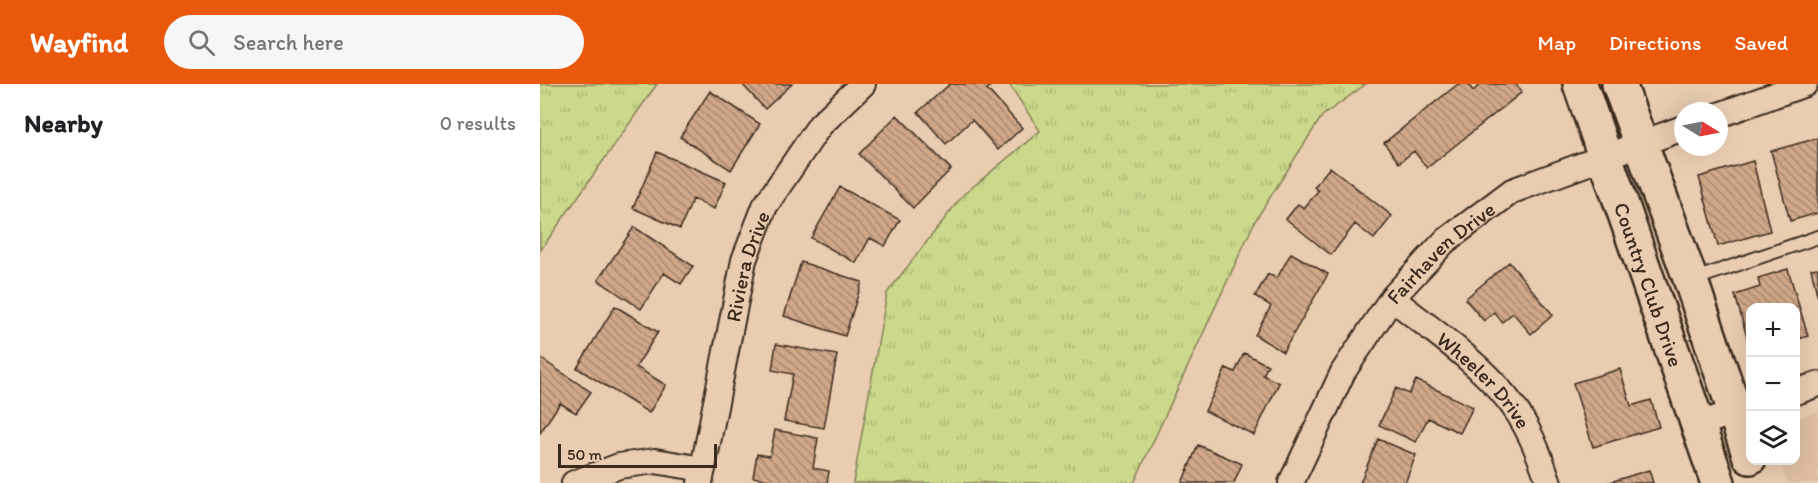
<!DOCTYPE html>
<html lang="en">
<head>
<meta charset="utf-8">
<style>
	:root { --surface:#fff; --page:#f6f6f6; --text:#202124; --muted:#757577; --line:#e0e0e0; --accent:#ea580c }
	body { margin:0; font-family:Itim,sans-serif; background:var(--page); color:var(--text) }
	.controls { position:absolute; right:18px; bottom:18px; display:grid; overflow:hidden; border-radius:12px; box-shadow:0 6px 24px #0002 }
	.controls button { width:54px; height:54px; display:grid; place-items:center; padding:0; border:0; border-bottom:2px solid var(--line); background:var(--surface); color:var(--text); font:30px sans-serif }
	.compass { position:absolute; left:1134px; top:18px; width:54px; height:54px; border-radius:50%; background:var(--surface); box-shadow:0 6px 24px #0002; rotate:100deg }
	.scale { position:absolute; left:18px; bottom:15px; width:159px; box-sizing:border-box; padding-left:6px; border:3px solid #3b2a1e; border-top:0; font-size:16px; line-height:21px; white-space:nowrap; color:#3b2a1e; -webkit-text-stroke:4px #eacdb1; paint-order:stroke }
	.list { margin:0; padding:0; list-style:none }
	h2 { display:flex; justify-content:space-between; align-items:center; height:78px; margin:0; padding:0 24px; font-size:26px }
	h2 small { font-size:20px; font-weight:400; color:var(--muted) }
	.icon { flex:none; width:33px; height:33px; fill:none; stroke:currentColor; stroke-width:2; stroke-linecap:round; stroke-linejoin:round }
	.map { position:relative; flex:none; width:1278px; height:399px; overflow:hidden }
	header { display:flex; align-items:center; gap:36px; box-sizing:border-box; height:84px; padding:0 30px; background:var(--accent); color:#fff }
	header strong { font-size:28px }
	nav { display:flex; gap:33px; margin-inline-start:auto; font-size:21px }
	.search { width:420px; height:54px; background:var(--page); display:flex; align-items:center; gap:15px; box-sizing:border-box; padding:0 21px; border-radius:33px; color:var(--muted); font-size:22px }
	main { display:flex }
	aside { flex:1; background:var(--surface) }
	.map>svg:first-child { display:block }
	.built { fill:#dfbfa2 }
	.grass { fill:url(#grass-tufts); stroke:#848155; stroke-width:1.5 }
	.building { fill:url(#building-back-hatch); stroke:#3b2a1e; stroke-width:1.5 }
	.lines { fill:none; stroke-linecap:round; stroke-linejoin:round }
	.service-casing { stroke:#3b2a1e; stroke-width:16 }
	.minor-casing { stroke:#3b2a1e; stroke-width:28 }
	.secondary-casing { stroke:#3b2a1e; stroke-width:38 }
	.service { stroke:#eacdb1; stroke-width:12 }
	.minor { stroke:#eacdb1; stroke-width:24 }
	.secondary { stroke:#eacdb1; stroke-width:33 }
	.labels { text-anchor:middle; dominant-baseline:central; stroke-width:4.5; stroke-linejoin:round; paint-order:stroke }
	.street-label { font-size:21px; fill:#3b2a1e; stroke:#eacdb1 }
</style>
</head>
<body>
<header>
<strong>Wayfind</strong>
<div class="search"><svg class="icon" aria-label="search" viewBox="0 0 24 24"><circle cx="10" cy="10" r="6"/><path d="M15 15l6 6"/></svg>Search here</div>
<nav><a>Map</a><a>Directions</a><a>Saved</a></nav>
</header>
<main>
<aside>
<h2>Nearby<small>0 results</small></h2>
<ul class="list">
</ul>
</aside>
<div class="map">
<svg width="1278" height="399" viewBox="0 0 1278 399">
	<defs>
		<pattern id="grass-tufts" width="24" height="20" patternUnits="userSpaceOnUse" patternTransform="scale(1.5)"><rect width="24" height="20" fill="#ccd88c"/><path d="M3 7l-1-3M5 7V3M7 7l1-3M15 17l-1-3M17 17v-4M19 17l1-3" fill="none" stroke="#b0ba78"/></pattern>
		<pattern id="building-back-hatch" width="6" height="6" patternUnits="userSpaceOnUse" patternTransform="scale(1.5)"><rect width="6" height="6" fill="#d0a789"/><path d="M-1 5l2 2M0 0l6 6M5-1l2 2" fill="none" stroke="#aa886f"/></pattern>
	</defs>
	<rect width="100%" height="100%" fill="#eacdb1"/>
	<filter id="ink" filterUnits="userSpaceOnUse"><feTurbulence type="fractalNoise" baseFrequency=".0167" numOctaves="2"/><feDisplacementMap in="SourceGraphic" scale="12" xChannelSelector="R" yChannelSelector="G"/><feConvolveMatrix kernelMatrix="1 2 1 2 8 2 1 2 1" color-interpolation-filters="sRGB"/></filter>
	<g filter="url(#ink)">
		<path class="built" d="M1278,327v72h-30l-8,-22 16,-1v-41z"/>
		<path class="grass" d="M0,0h117l-117,167z
			M469,0h357l-44,32 -67,105 -121,262h-281l34,-190 76,-98 77,-64z"/>
		<path class="building" d="M202,0h50l-27,25z
			M410,0h43l-6,5 35,39 -24,22 -26,-30 -26,24 -28,-32z
			M918,0h10l5,7 8,-7h35l6,8 -95,76 -13,-17 -15,12 -15,-20z
			M170,7l50,33 -29,46 -51,-33z
			M357,31l54,54 -38,39 -54,-54z
			M1278,54v75l-28,8 -19,-70z
			M117,68l69,30 -12,27 -21,-10 -13,30 -47,-21z
			M1213,77l17,70 -52,15 -19,-69z
			M790,83l62,49 -18,23 -19,-15 -24,31 -45,-36 12,-15 6,4 14,-17 -4,-4z
			M300,103l60,33 -15,26 -15,-8 -14,25 -45,-25z
			M94,143l59,39 -12,18 -17,-11 -23,36 -43,-29z
			M751,169l37,21 -45,78 -28,-17 16,-29 -16,-10 13,-22 9,4z
			M261,178l61,20 -17,54 -61,-20z
			M969,178l44,53 -22,19 -18,-21 -11,9 -8,-10 -10,9 -19,-22z
			M1278,184v30l-7,-29z
			M1248,185l20,67 -12,4v-32h-46v40l-15,-53 25,-8 -2,-9z
			M75,222l43,26 -22,35 30,18 -17,28 -72,-45z
			M236,260l61,11 -13,73 -40,-7 9,-47 -21,-4z
			M704,269l24,12 -5,10 16,8 -25,52 -49,-24 21,-43 9,4z
			M0,274l51,34 -15,21 -16,-10 -20,30z
			M1080,285l11,37 20,-6 8,27 -66,20 -20,-64z
			M876,296l57,27 -13,26 -32,-15 -12,24 -37,-17 17,-37 13,6z
			M235,346l43,8 -5,30 16,3 -2,12h-44l-30,-6 4,-23 13,2z
			M838,355l38,16 -11,28h-45z
			M658,361l44,19 -8,19h-52z
			M1109,386l4,13h-46z"/>
		<g class="lines">
			<defs>
				<path id="service" d="M1152,196l126,-43"/>
				<g id="minor">
					<path d="M1179,31l86,-31"/>
					<path id="s1" d="M852,214c38,31 83,61 114,99 21,25 33,56 43,86"/>
					<path d="M1256,308l22,-8"/>
					<path d="M1158,341l52,-19"/>
					<path d="M34,399l45,-17 36,-5 48,8"/>
					<path id="s2" d="M160,399l44,-223 21,-54 55,-81 43,-41"/>
					<path id="s3" d="M751,399l52,-111 49,-74 52,-56 68,-51 171,-63"/>
				</g>
				<g id="secondary">
					<path id="s4" d="M1040,0l138,399"/>
					<path d="M1079,0l72,197 59,176"/>
				</g>
			</defs>
			<use href="#service" class="service-casing"/>
			<use href="#minor" class="minor-casing"/>
			<use href="#secondary" class="secondary-casing"/>
			<use href="#service" class="service"/>
			<use href="#minor" class="minor"/>
			<use href="#secondary" class="secondary"/>
		</g>
	</g>
	<g class="labels">
		<g class="street-label">
			<text stroke="none"><textPath href="#s3" startOffset="278">Fairhaven Drive</textPath></text>
			<text stroke="none"><textPath href="#s2" startOffset="222">Riviera Drive</textPath></text>
			<text stroke="none"><textPath href="#s4" startOffset="212">Country Club Drive</textPath></text>
			<text stroke="none"><textPath href="#s1" startOffset="124">Wheeler Drive</textPath></text>
		</g>
	</g>
</svg>
<div class="controls">
<button>+</button>
<button>−</button>
<button><svg class="icon" aria-label="layers" viewBox="0 0 24 24"><path d="M12 4l9 5-9 5-9-5zM3 14l9 5 9-5"/></svg></button>
</div>
<svg class="compass" viewBox="-18 -18 36 36"><path d="M0-13l5 13h-10z" fill="#e53935"/><path d="M0 13l5-13h-10z" fill="#757577"/></svg>
<div class="scale">50 m</div>
</div>
</main>
</body>
</html>
